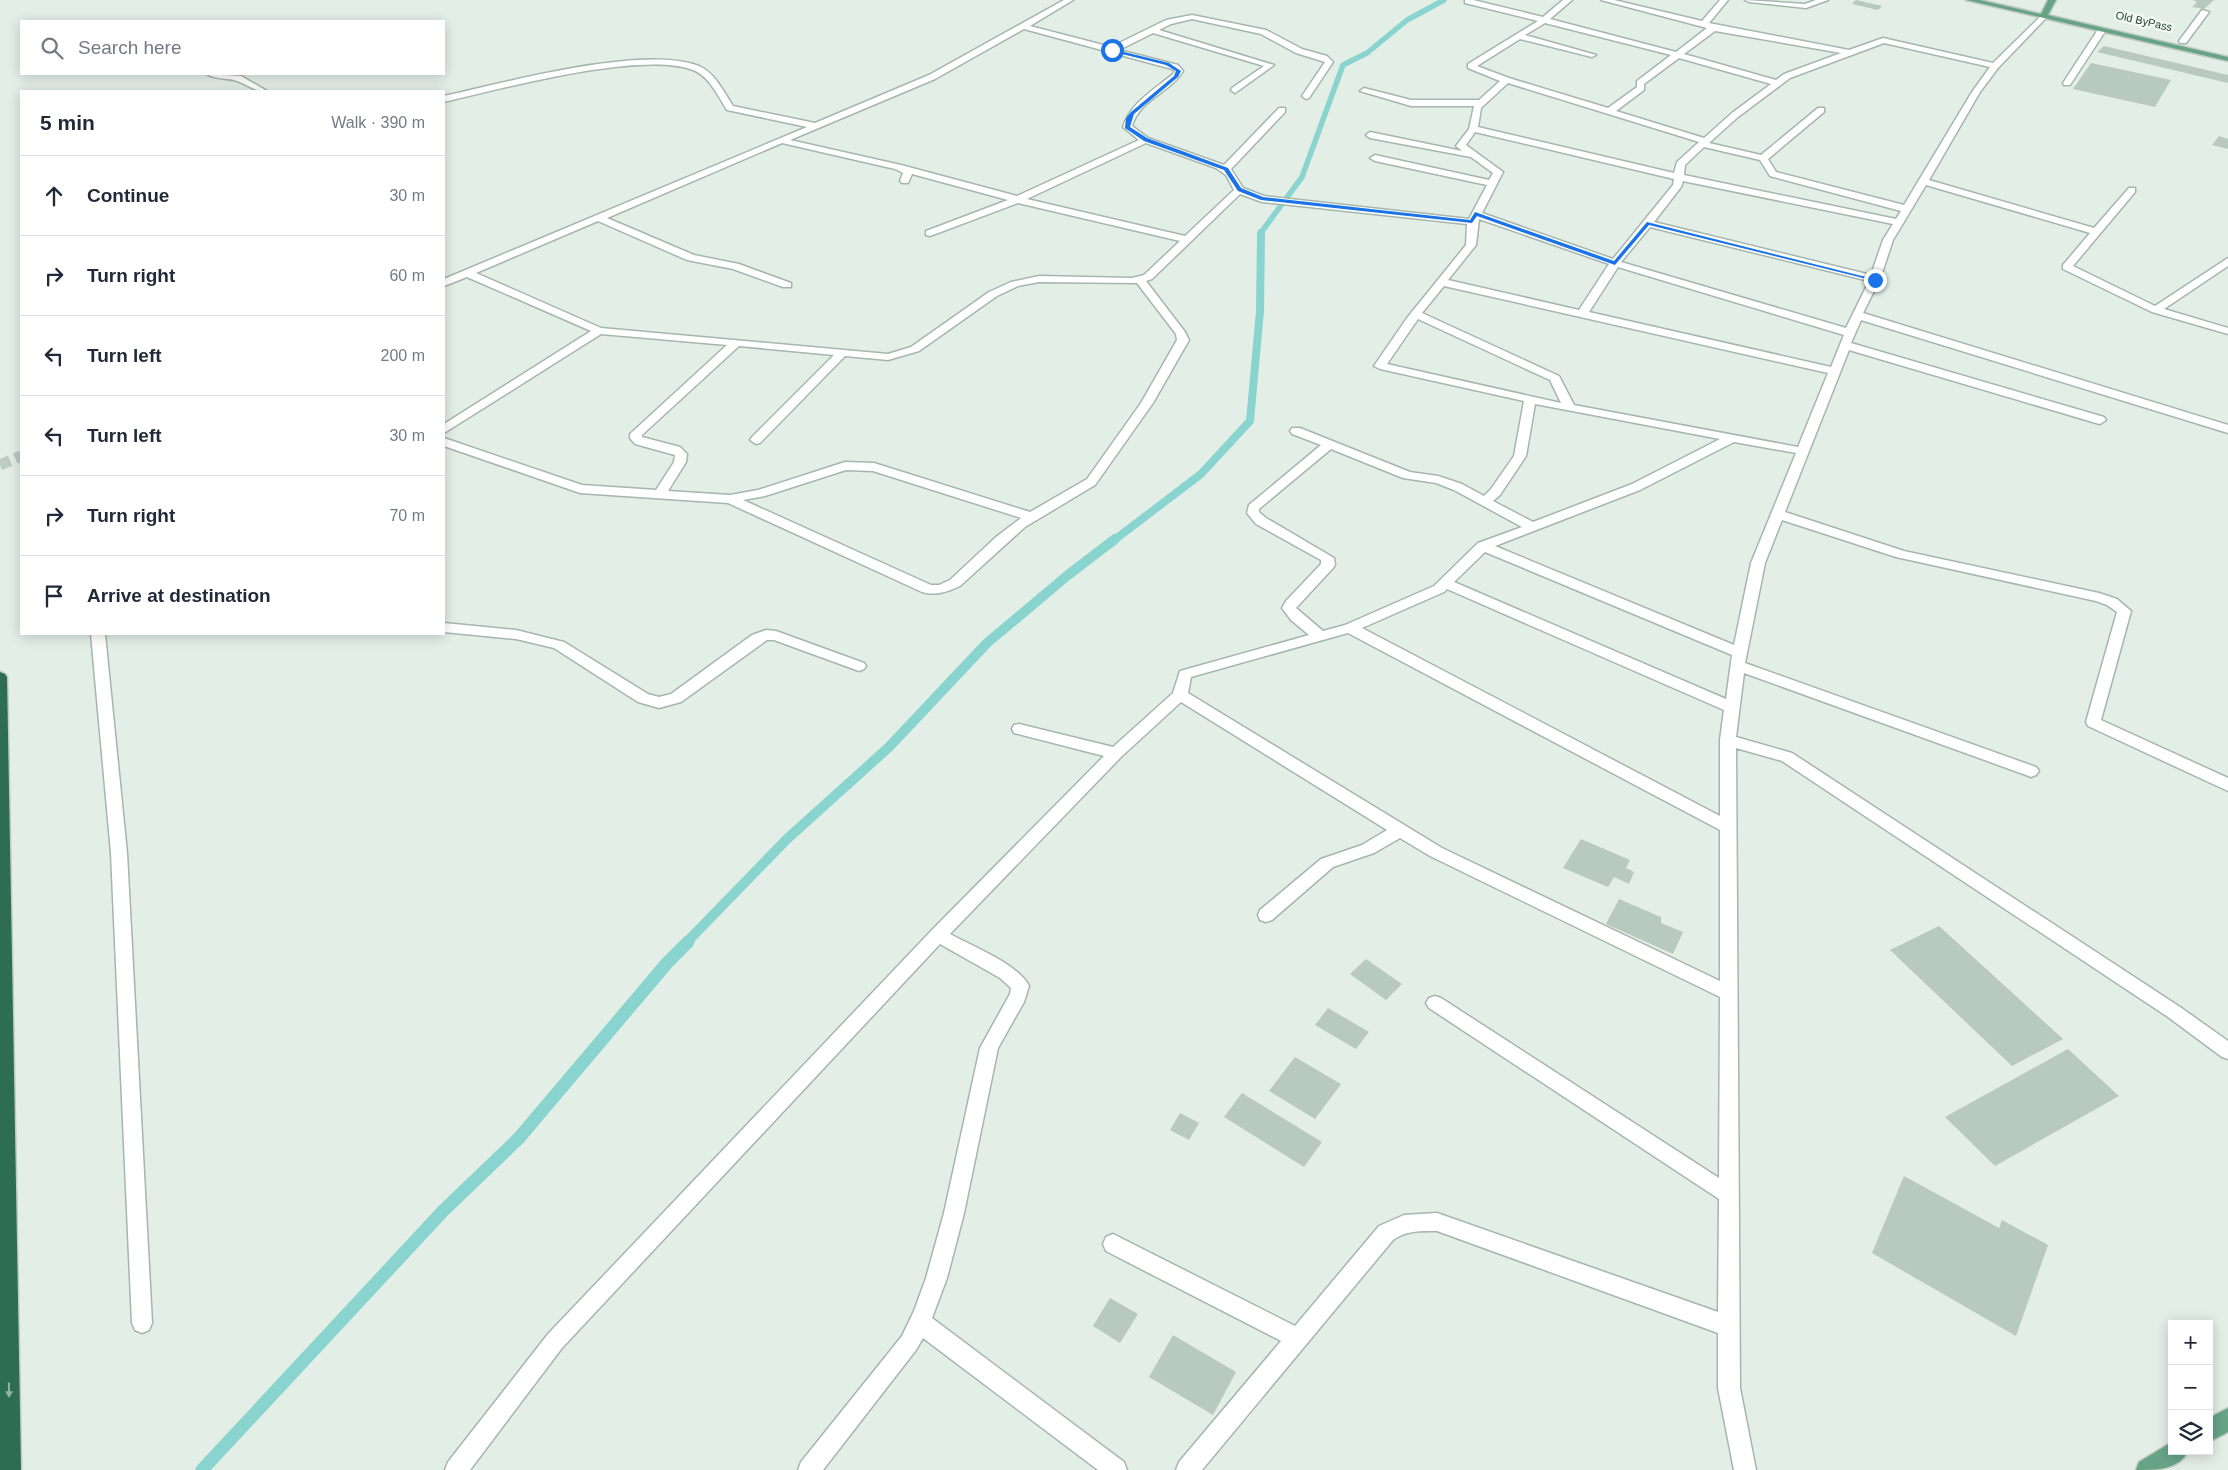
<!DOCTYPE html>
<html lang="en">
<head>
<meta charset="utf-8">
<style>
	:root { --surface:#fff; --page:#f2f2f3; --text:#1f2937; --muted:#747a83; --line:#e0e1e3 }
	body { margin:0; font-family:Helvetica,sans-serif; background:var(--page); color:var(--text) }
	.controls { position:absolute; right:15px; bottom:15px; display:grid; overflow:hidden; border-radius:0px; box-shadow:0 2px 12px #0003 }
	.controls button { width:45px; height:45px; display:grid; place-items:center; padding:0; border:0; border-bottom:1px solid var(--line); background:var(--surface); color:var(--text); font:25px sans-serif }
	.stop { position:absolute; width:15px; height:15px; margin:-11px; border:4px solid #1a73e8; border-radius:50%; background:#fff }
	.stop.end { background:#1a73e8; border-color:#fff; box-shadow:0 1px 5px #0008 }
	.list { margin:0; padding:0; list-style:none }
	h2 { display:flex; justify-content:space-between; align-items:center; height:65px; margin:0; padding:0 20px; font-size:21px }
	h2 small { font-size:16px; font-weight:400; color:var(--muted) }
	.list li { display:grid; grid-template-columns:32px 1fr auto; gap:15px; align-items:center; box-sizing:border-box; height:80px; padding:0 20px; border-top:1px solid var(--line) }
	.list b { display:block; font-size:19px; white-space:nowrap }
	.list em { font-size:16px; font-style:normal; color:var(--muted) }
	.icon { flex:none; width:28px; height:28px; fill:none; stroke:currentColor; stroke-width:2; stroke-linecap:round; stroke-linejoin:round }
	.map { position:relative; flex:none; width:2228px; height:1470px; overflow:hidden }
	.search { position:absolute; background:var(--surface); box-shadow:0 2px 12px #0003; left:20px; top:20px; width:425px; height:55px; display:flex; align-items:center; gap:12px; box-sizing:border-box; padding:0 18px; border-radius:0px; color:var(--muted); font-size:19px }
	.panel { position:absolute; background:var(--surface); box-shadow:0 2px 12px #0003; left:20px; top:90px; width:425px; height:545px; border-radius:0px }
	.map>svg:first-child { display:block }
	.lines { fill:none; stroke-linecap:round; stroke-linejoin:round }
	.stream-far3 { stroke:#8ad4cf; stroke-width:5.5 }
	.stream-far2 { stroke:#8ad4cf; stroke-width:8 }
	.stream-far1 { stroke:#8ad4cf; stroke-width:10 }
	.stream { stroke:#8ad4cf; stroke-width:13 }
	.building { fill:#b8c9bf }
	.minor-tunnel { stroke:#bccbc3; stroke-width:11; stroke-dasharray:11 5.5; stroke-linecap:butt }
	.minor-casing { stroke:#a5b6ad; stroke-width:3 }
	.major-casing { stroke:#c1cac5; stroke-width:3 }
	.highway-casing { stroke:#c1cac5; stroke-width:3 }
	.minor { fill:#fff; fill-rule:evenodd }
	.major { fill:#67a486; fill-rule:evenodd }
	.highway { fill:#2d6d51; fill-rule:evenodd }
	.oneway { fill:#90b4a4 }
	.route { fill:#1a73e8 }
	.labels { text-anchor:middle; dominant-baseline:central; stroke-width:4.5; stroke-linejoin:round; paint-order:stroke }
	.far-street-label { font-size:11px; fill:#224031; stroke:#f4faf6 }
</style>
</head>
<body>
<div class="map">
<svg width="2228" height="1470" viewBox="0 0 2228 1470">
	<rect width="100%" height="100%" fill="#e3eee7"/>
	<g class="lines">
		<path class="stream-far3" d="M1260,234l42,-57 41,-112 24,-12 40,-33 37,-20"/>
		<path class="stream-far2" d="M1113,541l88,-67 49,-53 10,-110 1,-78"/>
		<path class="stream-far1" d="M686,943l101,-104 102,-92 98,-104 81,-68 47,-36"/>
		<path class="stream" d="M202,1470l241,-259 76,-73 148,-175 21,-21"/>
	</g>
	<path class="building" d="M1856,0l26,6 -4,4 -26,-6z
		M2193,0h21l-10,9 -12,-2 5,-5z
		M2104,46l124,29v8l-131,-31z
		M2091,63l80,17 -16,27 -82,-18z
		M2219,136l9,3v10l-16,-4z
		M1581,839l49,21 -4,8 8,4 -5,12 -15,-7 -6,10 -45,-19z
		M1619,899l42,18v6l22,9 -10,22 -67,-30z
		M1939,926l124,113 -51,27 -122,-116z
		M1366,959l36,25 -16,16 -36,-26z
		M1328,1008l41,24 -13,17 -41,-24z
		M2068,1049l51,47 -124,70 -50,-49z
		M1295,1057l46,27 -26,35 -46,-28z
		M1242,1093l80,49 -18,25 -80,-50z
		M1180,1113l19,10 -10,17 -19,-10z
		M1904,1176l95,52 3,-8 46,25 -32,91 -144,-83z
		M1110,1298l28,16 -18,29 -27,-17z
		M1173,1335l63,37 -23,43 -64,-38z"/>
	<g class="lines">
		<path class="minor-tunnel" d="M0,465l21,-9"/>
		<defs>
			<path id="minor" d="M1064,0h9l-43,26 81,21 55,-27 26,-5 74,15 36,19 25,7 6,6 -24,36 -3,1 -4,-3 23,-34 -29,-9 -35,-19 -69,-15 -21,5 -12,6 115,35 -39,28 -4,-3 1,-2 32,-22 -111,-33 -34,17 59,15 5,6c-13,22 -43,28 -51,55l16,12 76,27 55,-57h6v4l-54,57 12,19 21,8 205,23 18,-34 -112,-24 -5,-3 5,-3 114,25 4,-7 -22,-16 -101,-19 -4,-3 4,-3 92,19 -6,-5 13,-17 5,-23h-63l-51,-15 4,-3 47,12h68l21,-19 -32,-13v-4l70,-43 -73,-18v-3h8l70,17 20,-17h9l-22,19 126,33 31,-24 -106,-28h13l88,21 18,-21h8l-19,23 140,27 34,-12 110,25 50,-49h3v4l-48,50 -18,24 -51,88 165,48 35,-40h6v4l-62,74 82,40 73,-48v8l-64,43 64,19v6l-76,-22 -89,-43v-4l27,-32 -164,-48 -33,55 -13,39 -17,34 365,112v8l-367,-113 -10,23 253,74 2,3 -6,4 -4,-1 -247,-73 -64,162 119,39 195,42 18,6 14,12 -30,109 127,58v13l-140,-65 -2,-4 31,-110 -10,-7 -11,-4 -200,-44 -114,-37 -17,43 -20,100 291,104 3,4 -3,4 -5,2 -5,-2 -282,-102 -8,64 56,16 388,254 48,34v18l-6,-2 -54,-40 -386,-256 -46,-13 4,640 16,82h-22l-16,-82v-55l-281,-102c-16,0 -30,-1 -44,9l-191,230h-26l3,-8 102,-121 -175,-90 -3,-7 3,-7 7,-3 182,92 84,-100 25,-11 33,-2 281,99 1,-113 -290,-191 -3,-5 3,-5 6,-2 6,2 278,180 1,-181 -290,-141 -30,-18 -26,15 -41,14 -61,53 -6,2 -6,-2 -2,-5 2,-5 61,-51 41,-14 25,-15 -206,-128 -60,55 -171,177c22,12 68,30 79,52l-5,16 -26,46 -34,165 -17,65 -15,40 192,144 3,8h-29l-175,-132 -7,12 -93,120h-25l3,-8 101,-126 12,-25 12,-33 18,-65 36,-165 30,-54 1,-6 -11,-10 -60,-34 -378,404 -92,122h-25l3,-8 100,-128 384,-404 172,-174 -90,-23 -2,-4 2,-4 5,-1 94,23 60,-54 7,-22 129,-36 -18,-15 -9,-12 4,-7 35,-37v-4l-65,-36 -9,-11 2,-8 72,-60 -29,-11 -2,-3 2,-3h8l110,44 28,4 24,8 22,12 7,-7 23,-33 10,-55 -144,-32 -6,-3 33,-48 59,-73 1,-21 -205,-22 -22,-8 -88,85 -6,2 39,51 4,8 -36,63 -58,82 -70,42 -65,59c-13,6 -24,10 -38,6l-194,-89 -148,-10 -136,-47v-8l138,47 74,5 18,-28 1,-7 -40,-11 -5,-6v-4l97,-89 -126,-11 -157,99v-9l147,-93 -124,-54 -23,9v-7l363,-152 -80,-17c-9,-14 -18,-34 -34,-40 -50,-20 -194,19 -249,32v-6c59,-13 200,-52 255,-30 16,7 25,26 34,40l82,17 114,-48zM1545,23l126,32 -34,26v6l-29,21 -99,-30 -32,-12 43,-27 72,18 4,-2 -71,-20zM1024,29l148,40 3,2 -2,3c-19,16 -42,28 -50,53l16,13 -122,56 -116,-31 -111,-25 145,-61zM1715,31l126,22 -57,21 -8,6 -92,-26zM1884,43l106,24 -18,25 -68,113 -128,-33 -8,-13 56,-47v-4h-6l-57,47 -52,-12 29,-26 52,-39zM1679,58l92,26 -39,29 -28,25 -88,-27 28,-21v-6zM1508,83l191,59 -22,20 -3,11 -196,-46 3,-19zM1475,132l199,47 -1,6 -60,74 -131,-46 21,-41 -37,-27zM782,143l113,26 8,4 -3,8 2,2h6l4,-9 96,26 -82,31v4l4,1 88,-33 162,38 -36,34 -12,3 -93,-2 -28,6 -22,10 -78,55 -23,7 -287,-26 -125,-55 122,-52 89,39 46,9 50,18h8v-4l-52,-19 -45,-9 -87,-37zM1146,143l70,25 10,7 8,15 -49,46 -158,-37zM1704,147l56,13 10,16 131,35 -5,8 -212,-44 1,-10zM1683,181l210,43 -10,16 -12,35 -217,-53 27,-35zM1479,219l130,45 -30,46 -131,-30 28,-35zM1650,227l219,54 -23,47 -225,-66zM1618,267l226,68 -13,32 -242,-55zM1039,282l98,1 39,51 1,6 -36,63 -54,76 -57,33 -156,-49 -29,-1 -87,28 -28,5 -62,-4 18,-29 1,-8 -7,-7 -38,-10v-2l97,-89 95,9 -82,82 -2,3 6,4 4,-1 85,-87 43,4 31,-9 78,-55 21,-10zM1444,286l384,87 -30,74 -224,-42 -15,-29 -137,-63zM1418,319l132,61 11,23 -174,-39zM1535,404l185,35 -88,45 -99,38 -40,-21 7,-6 26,-39zM1734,442l62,11 -45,110 -17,82 -239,-99 145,-56zM1331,449l72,29 33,5 18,7 68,37 -44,16 -44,43 -89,39 -22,6 -27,-23 37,-40 2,-3 -1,-7 -68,-40 -7,-6v-3zM846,470l27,1 148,47 -25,19 -46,43 -11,5h-8l-188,-85 22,-4zM1485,552l247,103 -6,44 -272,-117zM1447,589l277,121 -4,30v76l-358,-188 82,-36zM1348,633l372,197v151l-278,-133 -254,-155 3,-16z
				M1745,0l60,4 11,-4h12l-22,8 -57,-6z
				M2202,10l7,2 -23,31h-6l-1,-2z
				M2099,28l7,2 -36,55h-6l-1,-2z
				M207,74l34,2 26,15c-13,1 -21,-8 -33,-11 -9,-2 -20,-1 -27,-6z
				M444,623l72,7 48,12 84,52 11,3 12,-3 81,-59 14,-5 10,1 88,32 2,3 -2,3 -5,2 -85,-31h-7l-86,62 -22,6 -21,-6 -84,-54 -38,-9 -72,-7z
				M91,634h14l22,219 25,470 -3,7 -7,3 -7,-3 -3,-7 -21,-470z"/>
			<path id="major" d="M1966,0h14l61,14 7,-14h8l-8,15 180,42v4z
				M2228,1408v24l-19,10v-24z
				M2172,1442v9h16c-9,19 -32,19 -52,19l3,-8z"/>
			<path id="highway" d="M0,672l5,2 2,3 14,793h-21z"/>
		</defs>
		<use href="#minor" class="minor-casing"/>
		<use href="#major" class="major-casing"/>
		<use href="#highway" class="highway-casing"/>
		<use href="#minor" class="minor"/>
		<use href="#major" class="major"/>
		<use href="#highway" class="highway"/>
	</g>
	<defs><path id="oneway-solid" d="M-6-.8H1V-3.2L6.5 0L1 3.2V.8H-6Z" transform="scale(1.25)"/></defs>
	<use class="oneway" href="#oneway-solid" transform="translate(9 1390) rotate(89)"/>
	<path class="route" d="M1112,49l57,14 12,8 -3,6 -44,37 -4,13 17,11 81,30 13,20 22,9 207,23 5,-8 139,49 33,-39 231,58 -3,1 -226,-56 -34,40 -138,-49 -5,7 -211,-23 -23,-9 -14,-21 -80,-29 -19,-13 1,-10 5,-6 43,-36 2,-5 -10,-6 -56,-14z"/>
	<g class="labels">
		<g class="far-street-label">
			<text transform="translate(2144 21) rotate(13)">Old ByPass</text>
		</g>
	</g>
</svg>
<div class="controls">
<button>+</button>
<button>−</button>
<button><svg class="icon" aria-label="layers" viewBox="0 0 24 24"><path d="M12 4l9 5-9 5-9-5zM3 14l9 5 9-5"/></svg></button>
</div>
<div class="stop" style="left:1112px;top:50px"></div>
<div class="stop end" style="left:1875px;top:280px"></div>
<div class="search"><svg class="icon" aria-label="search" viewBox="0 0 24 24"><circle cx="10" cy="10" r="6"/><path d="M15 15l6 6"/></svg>Search here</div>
<section class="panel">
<h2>5 min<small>Walk · 390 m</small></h2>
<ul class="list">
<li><svg class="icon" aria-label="ahead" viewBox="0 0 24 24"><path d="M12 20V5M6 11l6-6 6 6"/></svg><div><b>Continue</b></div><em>30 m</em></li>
<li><svg class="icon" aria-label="right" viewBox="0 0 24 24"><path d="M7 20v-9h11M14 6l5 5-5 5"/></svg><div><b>Turn right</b></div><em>60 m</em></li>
<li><svg class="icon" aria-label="left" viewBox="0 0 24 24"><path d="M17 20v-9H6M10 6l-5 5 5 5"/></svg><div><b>Turn left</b></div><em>200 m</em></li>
<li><svg class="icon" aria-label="left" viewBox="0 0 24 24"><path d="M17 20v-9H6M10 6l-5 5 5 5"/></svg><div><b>Turn left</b></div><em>30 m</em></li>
<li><svg class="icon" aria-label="right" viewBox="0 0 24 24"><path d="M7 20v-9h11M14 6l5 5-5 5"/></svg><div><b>Turn right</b></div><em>70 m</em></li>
<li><svg class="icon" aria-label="arrive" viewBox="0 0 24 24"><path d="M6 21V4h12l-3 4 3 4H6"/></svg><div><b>Arrive at destination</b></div></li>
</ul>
</section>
</div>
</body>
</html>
